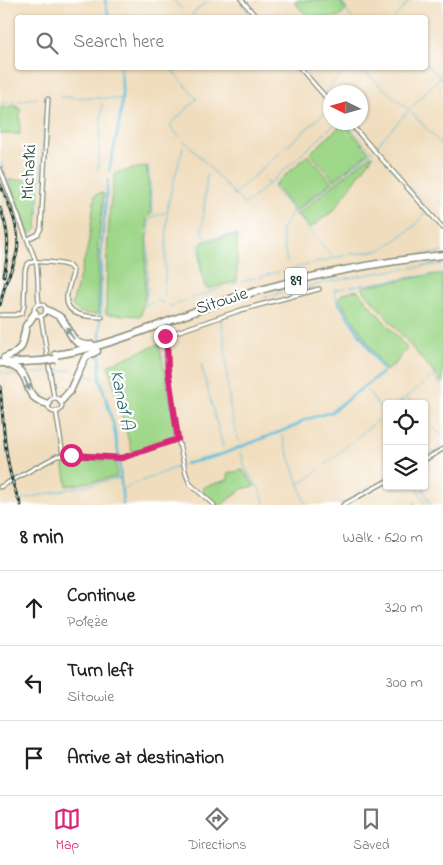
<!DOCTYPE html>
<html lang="en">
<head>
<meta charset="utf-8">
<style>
	:root { --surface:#fff; --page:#f2f2f2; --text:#202124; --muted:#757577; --line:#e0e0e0; --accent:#db2777 }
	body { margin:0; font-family:"Indie Flower",sans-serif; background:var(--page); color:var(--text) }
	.controls { position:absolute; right:15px; bottom:15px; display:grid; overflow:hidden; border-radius:5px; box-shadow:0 1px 4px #0004 }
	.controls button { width:45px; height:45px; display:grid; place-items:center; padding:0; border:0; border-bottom:1px solid var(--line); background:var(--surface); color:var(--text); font:25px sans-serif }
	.compass { position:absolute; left:323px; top:85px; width:45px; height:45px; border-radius:50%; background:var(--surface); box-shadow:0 1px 4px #0004; rotate:275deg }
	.stop { position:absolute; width:15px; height:15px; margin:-11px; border:4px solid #db2777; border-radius:50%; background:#fff }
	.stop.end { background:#db2777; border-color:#fff; box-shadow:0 1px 5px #0008 }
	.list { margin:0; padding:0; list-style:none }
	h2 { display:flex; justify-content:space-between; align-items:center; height:65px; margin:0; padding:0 20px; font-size:21px }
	h2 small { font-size:16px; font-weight:400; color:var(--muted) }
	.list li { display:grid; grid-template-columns:32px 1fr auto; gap:15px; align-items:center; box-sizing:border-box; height:75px; padding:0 20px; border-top:1px solid var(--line) }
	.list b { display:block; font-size:19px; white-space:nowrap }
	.list p { margin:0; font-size:16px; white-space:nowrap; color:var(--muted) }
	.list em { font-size:16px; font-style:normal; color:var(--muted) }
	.icon { flex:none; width:28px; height:28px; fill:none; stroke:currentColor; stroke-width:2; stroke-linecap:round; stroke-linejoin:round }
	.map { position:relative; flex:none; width:443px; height:505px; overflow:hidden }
	.search { position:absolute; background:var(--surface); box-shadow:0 1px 4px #0004; left:15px; right:15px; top:15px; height:55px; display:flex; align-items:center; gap:12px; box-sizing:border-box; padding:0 18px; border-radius:5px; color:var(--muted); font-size:19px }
	.sheet { height:290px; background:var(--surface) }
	nav { display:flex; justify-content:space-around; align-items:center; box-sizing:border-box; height:70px; border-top:1px solid var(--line); background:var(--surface); font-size:14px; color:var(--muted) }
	nav a { display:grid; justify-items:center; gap:2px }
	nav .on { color:var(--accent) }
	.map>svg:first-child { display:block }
	.green { fill:#9fd78a; stroke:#5f8a5f }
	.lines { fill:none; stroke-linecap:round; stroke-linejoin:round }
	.stream { stroke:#5bbed9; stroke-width:1 }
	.canal { stroke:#5bbed9; stroke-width:2.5 }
	.minor-casing { stroke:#888d78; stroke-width:5.5 }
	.highway-casing { stroke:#888d78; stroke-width:9 }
	.minor { stroke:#fff; stroke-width:3 }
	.highway { stroke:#fff; stroke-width:6 }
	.rail-casing { stroke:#1f3d34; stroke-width:3 }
	.rail { stroke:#fff; stroke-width:1; stroke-dasharray:4; stroke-linecap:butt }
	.highway-bridge-casing { stroke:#888d78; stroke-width:9; stroke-linecap:butt }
	.highway-bridge { stroke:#fff; stroke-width:6 }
	.oneway { fill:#8f9e9a }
	.route { stroke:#db2777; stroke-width:6 }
	.labels { text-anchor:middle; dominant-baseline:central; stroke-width:4.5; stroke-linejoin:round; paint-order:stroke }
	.shield { fill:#fff; stroke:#627771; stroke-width:1 }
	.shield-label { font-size:16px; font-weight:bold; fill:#1f3d34 }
	.street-label { font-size:18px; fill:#1f3d34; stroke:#fff }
	.water-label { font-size:19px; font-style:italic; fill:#316466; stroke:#fff }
</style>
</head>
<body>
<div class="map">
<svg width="443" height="505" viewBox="0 0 443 505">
	<rect width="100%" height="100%" fill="#fff"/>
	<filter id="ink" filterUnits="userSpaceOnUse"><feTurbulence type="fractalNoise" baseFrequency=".02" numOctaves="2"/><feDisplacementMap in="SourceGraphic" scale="10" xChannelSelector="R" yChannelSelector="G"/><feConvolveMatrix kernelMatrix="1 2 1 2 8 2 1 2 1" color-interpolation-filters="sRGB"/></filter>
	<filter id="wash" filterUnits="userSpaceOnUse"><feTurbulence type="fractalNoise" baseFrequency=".0096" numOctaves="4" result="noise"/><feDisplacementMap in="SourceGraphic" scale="20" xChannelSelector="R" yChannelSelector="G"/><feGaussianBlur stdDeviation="1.12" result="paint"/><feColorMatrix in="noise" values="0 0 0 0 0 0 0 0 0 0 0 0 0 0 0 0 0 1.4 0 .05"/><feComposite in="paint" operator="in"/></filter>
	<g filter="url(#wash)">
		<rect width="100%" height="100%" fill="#f0ddbd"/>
		<path class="green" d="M298,0h41l8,9 -7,8h-32l-13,-14z
			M17,105v4l3,-1v26h-20v-26z
			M344,123l25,29 -35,28 -24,-27z
			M308,155l24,27 -37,29 -21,-26z
			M371,155l2,1 -40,55 -23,17 -13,-14z
			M147,166l4,48 -4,4 -2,76 -4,22 -35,-2 1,-60 3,-48 5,-33z
			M40,179l-3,50 -4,4h-5l-19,-53z
			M101,193l3,1 -6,50v70c-12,0 -18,2 -26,-9l16,-59 7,-51z
			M237,235v46l-29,8c-8,-12 -8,-32 -6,-47z
			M436,274h7v110l-82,-97z
			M357,290l50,58 -11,15 -10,8 -47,-73 3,-4z
			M159,344l10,48 6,44 -3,2 -40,14 -24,-87z
			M67,458l49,3 1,16 -50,9 -4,-25z
			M243,470l12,16 -13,3 -20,16h-7l-11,-11 -1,-7 25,-7v-7z"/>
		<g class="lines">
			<path class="stream" d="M174,0l7,9
				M238,0l15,18
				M337,0l15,18
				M294,1l2,-1
				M195,18l-3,-4 17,-14
				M394,18l16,-18
				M426,64l14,13
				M170,68l27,31 -27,26 9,12
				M297,68l1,1
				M360,68l48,41
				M302,74l11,12
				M316,89l14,18
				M59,97l62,2
				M330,98l-5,-6 22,-24
				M0,104l37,-6
				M412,113l31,33
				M352,122l12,14
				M182,141l6,3 48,52
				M375,149l-1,-1 66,-71 3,2
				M385,160l39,44
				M1,163l23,58
				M148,166l5,48
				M98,169l4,-66
				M207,175l-5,55 4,9 29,-5
				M269,184l68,-62
				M273,187l20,24
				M234,194l96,-86
				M238,198l6,7 25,-21 -8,-8
				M440,200l3,4
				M38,212l6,-94
				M294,213l78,-61 -26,-28
				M199,243c-1,15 2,31 6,46
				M287,262l-6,-31 12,-20 40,47
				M362,263l81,-11
				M312,264l34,-9 35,-5 33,-23 12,-16
				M282,272l26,-7
				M436,274l7,-1
				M259,277l19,-5
				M403,278l29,-3
				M242,282l13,-4
				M368,284l31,-5
				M231,285l7,-2
				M350,287l15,-3
				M164,296l4,-93 15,-56
				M264,297c60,-15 118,-27 179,-33
				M190,299l31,-11
				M337,300l-3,-10 12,-2
				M157,301h2l6,3
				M153,303l-8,3 2,-12 2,-73 3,-4 14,-5
				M169,305l2,1 15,-5
				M221,319c6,25 4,51 8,77 1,15 5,31 10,45
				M164,349l11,86
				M201,364l22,83
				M54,371l17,-1
				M1,372l2,1
				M6,374l10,1
				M30,374l16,-2
				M85,375l10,3
				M98,379h2
				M367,390l18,24 2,-1
				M398,404l7,-6
				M412,404l-6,-7 27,-21 10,12
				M424,417l18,20
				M282,436l17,48
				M241,452l4,16 15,22 5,15
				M424,457l19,-11
				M325,465l60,-51 2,3
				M134,484l48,-19
				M416,486l10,19
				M421,486l10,19
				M122,490l8,-4
				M22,499l99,-21
				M414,502l1,3
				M306,505l-7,-21 21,-15
				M339,505l48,-27"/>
			<path class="canal" d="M105,0l4,18
				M109,171c7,-33 18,-70 11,-103
				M100,316l1,-66 7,-70
				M100,319v60l13,44 6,33
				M119,460l4,45
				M185,464l32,-8 78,-30 9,-6 27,-8 52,-40v-2l-46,-70"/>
		</g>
	</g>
	<g filter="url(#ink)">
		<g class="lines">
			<defs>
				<path id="minor" d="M242,0l15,18
					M300,68l30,34
					M349,122l94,106
					M0,169l36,93c3,14 1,28 3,41
					M28,239l10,-5 3,-6 7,-129
					M34 310a6 6 0 1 1 12 0a6 6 0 1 1-12 0Z
					M0,315h15l7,-2 2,-7 1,-36c1,-3 1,-5 4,-7 7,-3 33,0 40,3l4,5c-1,8 -5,16 -6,24 -3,21 21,22 35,22
					M41,316l13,82
					M48 405a7 7 0 1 1 14 0a7 7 0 1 1-14 0Z
					M56,411l7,44
					M424,460l19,-11
					M0,487l57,-31 14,-1 51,3 56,-19
					M214,505l-24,-21 -4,-10 -8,-35 -6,-40 -5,-37v-22l-2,-4 76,-26 78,-21
					M343,505l44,-24"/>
				<path id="highway" d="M47,310c5,3 10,4 14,8 11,13 9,29 31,27
					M55,355c59,-9 113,-35 169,-54 71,-23 145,-38 219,-46
					M4,358l11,-5 6,-6 2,-6 3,-15 9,-13
					M0,363l42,-2
					M5,363c5,2 11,4 15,8 13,14 2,25 28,33
					M61,401l9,-10 14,-31 3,-4 10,-5"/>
			</defs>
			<use href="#minor" class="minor-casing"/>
			<use href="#highway" class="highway-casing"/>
			<use href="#minor" class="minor"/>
			<use href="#highway" class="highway"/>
			<defs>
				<path id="rail" d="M0,184c9,21 21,44 17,68 -2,11 -7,20 -11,30 -2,7 -4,15 -6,23
					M0,208c10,25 9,41 4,68
					M0,386c4,40 4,82 21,119"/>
			</defs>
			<use href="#rail" class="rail-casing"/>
			<use href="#rail" class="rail"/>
			<defs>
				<path id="highway-bridge" d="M42,361l13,-2"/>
			</defs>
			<use href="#highway-bridge" class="highway-bridge-casing"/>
			<use href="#highway-bridge" class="highway-bridge"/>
		</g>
		<defs><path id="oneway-solid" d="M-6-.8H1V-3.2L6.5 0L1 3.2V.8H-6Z" transform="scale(1.25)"/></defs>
		<g class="oneway">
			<use href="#oneway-solid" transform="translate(70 333) rotate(-123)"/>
			<use href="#oneway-solid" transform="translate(27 384) rotate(67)"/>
		</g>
	</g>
	<g class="lines" filter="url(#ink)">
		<path class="route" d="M71,455l51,3 56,-19 -10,-69 -1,-30 -2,-4"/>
	</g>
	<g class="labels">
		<rect class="shield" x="285" y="267.5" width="22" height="27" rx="4"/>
		<g class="shield-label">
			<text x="296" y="281">89</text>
		</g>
		<g class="street-label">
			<text transform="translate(30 172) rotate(-87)">Michałki</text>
			<text transform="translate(222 302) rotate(-18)">Sitowie</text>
		</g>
		<g class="water-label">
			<text transform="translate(121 400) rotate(79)">Kanał A</text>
		</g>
	</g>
</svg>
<div class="controls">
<button><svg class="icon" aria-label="locate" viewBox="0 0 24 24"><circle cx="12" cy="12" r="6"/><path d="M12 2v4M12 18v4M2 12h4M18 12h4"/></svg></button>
<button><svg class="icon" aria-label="layers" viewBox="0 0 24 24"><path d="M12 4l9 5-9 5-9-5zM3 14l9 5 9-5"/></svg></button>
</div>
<svg class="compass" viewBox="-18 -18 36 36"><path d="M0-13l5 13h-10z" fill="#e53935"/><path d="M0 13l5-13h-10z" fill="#757577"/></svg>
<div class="stop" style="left:71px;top:455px"></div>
<div class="stop end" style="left:165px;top:336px"></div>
<div class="search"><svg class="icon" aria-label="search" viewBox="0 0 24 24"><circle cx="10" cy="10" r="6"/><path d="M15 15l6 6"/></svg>Search here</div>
</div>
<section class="sheet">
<h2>8 min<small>Walk · 620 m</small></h2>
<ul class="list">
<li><svg class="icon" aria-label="ahead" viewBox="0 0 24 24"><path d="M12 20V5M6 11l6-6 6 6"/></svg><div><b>Continue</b><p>Połęże</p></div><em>320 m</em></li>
<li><svg class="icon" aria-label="left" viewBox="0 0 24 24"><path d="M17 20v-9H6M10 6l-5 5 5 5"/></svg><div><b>Turn left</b><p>Sitowie</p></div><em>300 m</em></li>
<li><svg class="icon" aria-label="arrive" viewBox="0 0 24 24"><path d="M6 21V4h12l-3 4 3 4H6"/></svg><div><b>Arrive at destination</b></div></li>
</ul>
</section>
<nav>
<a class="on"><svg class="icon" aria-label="map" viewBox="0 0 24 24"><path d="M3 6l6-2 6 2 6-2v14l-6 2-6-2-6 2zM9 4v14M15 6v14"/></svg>Map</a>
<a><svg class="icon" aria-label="directions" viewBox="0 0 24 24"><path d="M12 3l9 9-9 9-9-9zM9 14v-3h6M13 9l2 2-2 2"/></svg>Directions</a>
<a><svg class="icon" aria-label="saved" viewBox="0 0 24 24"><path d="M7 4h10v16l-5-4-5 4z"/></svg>Saved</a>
</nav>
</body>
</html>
